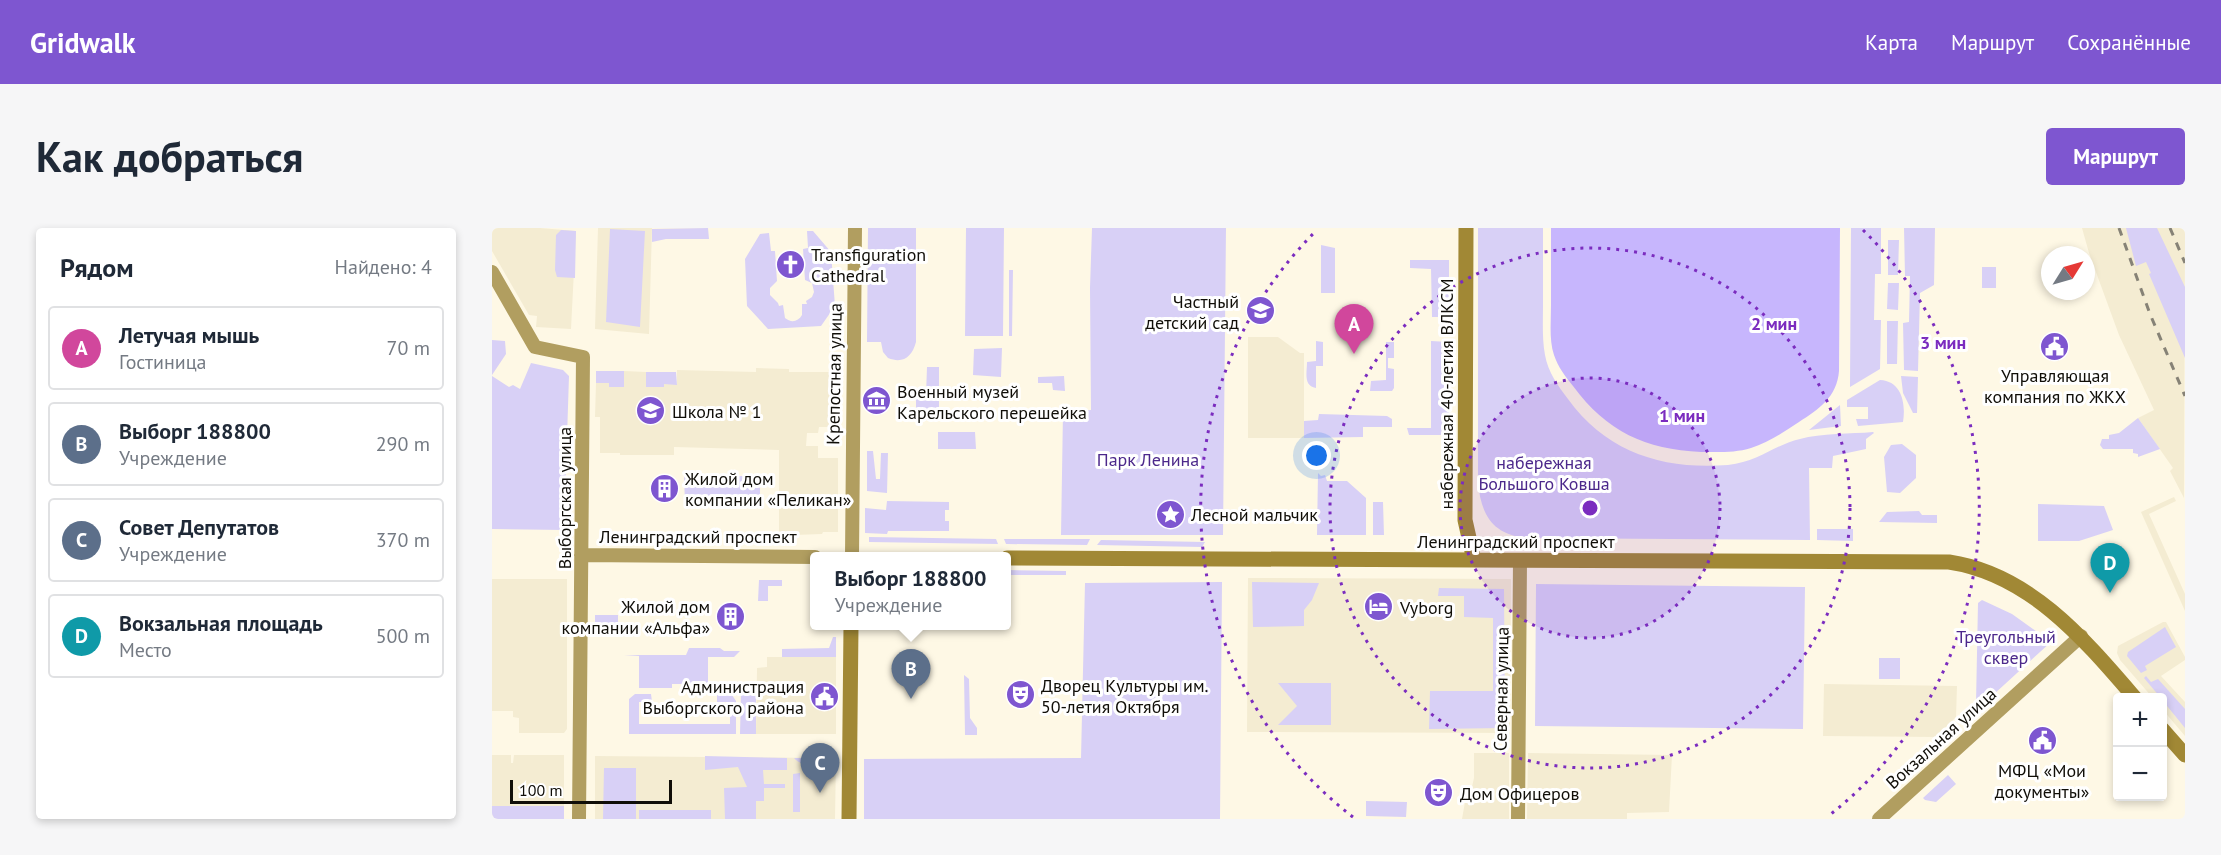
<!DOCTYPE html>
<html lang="ru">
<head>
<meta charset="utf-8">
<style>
	:root { --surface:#fff; --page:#f6f6f7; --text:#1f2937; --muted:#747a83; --line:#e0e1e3; --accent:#7e56d0 }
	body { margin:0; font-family:"PT Sans",sans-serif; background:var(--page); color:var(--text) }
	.controls { position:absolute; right:18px; bottom:18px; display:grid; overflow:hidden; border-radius:6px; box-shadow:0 3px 9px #0003 }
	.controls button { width:54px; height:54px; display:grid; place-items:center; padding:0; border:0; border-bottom:2px solid var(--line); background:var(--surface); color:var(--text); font:30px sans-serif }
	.compass { position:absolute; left:1549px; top:18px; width:54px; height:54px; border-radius:50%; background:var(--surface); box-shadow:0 3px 9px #0003; rotate:53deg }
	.scale { position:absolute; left:18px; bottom:15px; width:162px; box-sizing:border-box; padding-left:6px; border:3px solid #100e08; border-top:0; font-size:16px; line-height:21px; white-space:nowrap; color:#100e08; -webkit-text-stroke:4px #fff; paint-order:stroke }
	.you { position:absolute; left:825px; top:228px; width:21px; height:21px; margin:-15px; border:4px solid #fff; border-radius:50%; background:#1a73e8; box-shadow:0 0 0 9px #1a73e833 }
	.badge { display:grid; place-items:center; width:39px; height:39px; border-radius:50%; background:var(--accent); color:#fff; font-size:20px; font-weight:700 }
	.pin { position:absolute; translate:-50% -50px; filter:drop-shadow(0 2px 3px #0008) }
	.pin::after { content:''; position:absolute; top:32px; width:21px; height:18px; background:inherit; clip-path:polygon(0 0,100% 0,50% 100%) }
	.popup { position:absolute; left:318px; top:324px; width:201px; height:78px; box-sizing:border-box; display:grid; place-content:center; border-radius:6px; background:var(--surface); filter:drop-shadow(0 2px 4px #0005); font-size:20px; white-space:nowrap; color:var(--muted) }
	.popup b { font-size:22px; color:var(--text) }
	.popup::after { content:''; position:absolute; left:50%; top:100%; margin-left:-12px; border:12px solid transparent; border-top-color:var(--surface) }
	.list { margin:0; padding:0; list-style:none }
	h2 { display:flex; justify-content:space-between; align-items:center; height:78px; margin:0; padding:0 24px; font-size:26px }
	h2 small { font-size:20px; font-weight:400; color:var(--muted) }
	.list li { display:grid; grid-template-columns:39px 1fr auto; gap:18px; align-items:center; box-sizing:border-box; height:84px; margin:0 12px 12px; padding:0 12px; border:2px solid var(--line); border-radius:6px }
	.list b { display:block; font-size:22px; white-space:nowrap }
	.list p { margin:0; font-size:20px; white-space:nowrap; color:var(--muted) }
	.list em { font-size:20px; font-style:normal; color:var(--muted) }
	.map { position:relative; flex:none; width:1693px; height:591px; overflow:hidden; border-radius:6px }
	header { display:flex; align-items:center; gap:36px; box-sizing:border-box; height:84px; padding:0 30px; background:var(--accent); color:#fff }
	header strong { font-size:28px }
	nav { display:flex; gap:33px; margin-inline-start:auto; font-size:21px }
	.intro { display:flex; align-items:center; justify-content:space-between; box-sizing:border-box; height:144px; padding:0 36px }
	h1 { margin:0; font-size:42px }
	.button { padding:15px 27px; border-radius:6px; background:var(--accent); color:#fff; font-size:21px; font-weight:700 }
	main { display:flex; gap:36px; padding:0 36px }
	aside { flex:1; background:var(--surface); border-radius:6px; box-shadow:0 3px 9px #0003 }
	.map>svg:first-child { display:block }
	.built { fill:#f4ecd2 }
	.green { fill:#d8d0f6 }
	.water { fill:#c7b6fd }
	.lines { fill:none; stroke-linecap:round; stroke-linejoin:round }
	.secondary { stroke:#b19e60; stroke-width:14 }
	.primary { stroke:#a18835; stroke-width:15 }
	.rail { stroke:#868276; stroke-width:3; stroke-dasharray:8 8; stroke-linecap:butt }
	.ring { fill:none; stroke:#7b2cbf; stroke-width:3; stroke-dasharray:3 6 }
	.labels { text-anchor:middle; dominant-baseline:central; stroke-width:6; stroke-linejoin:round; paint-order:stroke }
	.poi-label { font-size:18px; fill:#100e08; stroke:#fff; text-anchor:start }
	.street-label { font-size:18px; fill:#100e08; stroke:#fff }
	.park-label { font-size:18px; fill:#4c288b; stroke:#fff }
	.centre { fill:#7b2cbf; stroke:#fff; stroke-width:3 }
	.ring-label { font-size:18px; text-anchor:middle; font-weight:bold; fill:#7b2cbf; stroke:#fff; stroke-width:6; stroke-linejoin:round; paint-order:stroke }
</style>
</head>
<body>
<header>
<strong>Gridwalk</strong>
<nav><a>Карта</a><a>Маршрут</a><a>Сохранённые</a></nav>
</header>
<div class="intro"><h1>Как добраться</h1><a class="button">Маршрут</a></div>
<main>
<aside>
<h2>Рядом<small>Найдено: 4</small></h2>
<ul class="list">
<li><span class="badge" style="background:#d1479c">A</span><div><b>Летучая мышь</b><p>Гостиница</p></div><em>70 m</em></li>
<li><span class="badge" style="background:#5c6f8a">B</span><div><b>Выборг 188800</b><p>Учреждение</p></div><em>290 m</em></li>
<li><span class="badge" style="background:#5c6f8a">C</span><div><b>Совет Депутатов</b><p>Учреждение</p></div><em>370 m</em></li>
<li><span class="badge" style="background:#0f9aa8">D</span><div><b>Вокзальная площадь</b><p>Место</p></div><em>500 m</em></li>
</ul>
</aside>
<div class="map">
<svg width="1693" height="591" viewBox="0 0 1693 591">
	<rect width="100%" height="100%" fill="#fef8e5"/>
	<path class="built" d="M0,0h48l36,3 -5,98 -35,-2 1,-11 -8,-1 -37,-64z
		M106,0h54l-3,106 -54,-5z
		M1590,0h103l-1,270 -14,-27 3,-3 -35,-50 16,-8 -35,-75 -30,-82z
		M756,109h30l22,16h4v85h-56z
		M264,140l33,1v3h50v55h-20l-1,6h-11l-1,13h12v12h20v74h-15l-1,2 -28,1v-3h-15v-82l-105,-3v8h-54v-2h-20v-36h-5l1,-34h13v3l15,1v-16l22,1 1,15h17v-3h13v-14l79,2z
		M1682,269l2,4 -27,13 36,80v17l-44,-99z
		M756,350l263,1 -1,154 -263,-1z
		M0,351h75v150l-3,4h-45v-15l-6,-1v-6h-21z
		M1671,394h3l19,35v3l-24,16 24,26v34l-22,-26 -1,-12 -10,-1 -32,-37 -3,-7 1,-7z
		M275,429h69v77h-80l1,-64v-2l10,-1z
		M1332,456l133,2 -1,31 -20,20 -113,-1z
		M982,525h35v66h-47l3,-17 6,-11 3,-13z
		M1036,525l144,2 -3,57 -42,1v6h-100z
		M0,527h19v8h2l1,-8h50v51h-72z
		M103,528l241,2 -1,61h-240z"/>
	<path class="green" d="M216,0l1,11h-43l-14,3v-13z
		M376,0h48v114c-4,15 -13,22 -28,16l-5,-6 -2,-10h-14z
		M474,0h38l-1,108h-38z
		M600,0h134l-3,307h-162l2,-123 28,-2 -1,-122z
		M986,0h65c0,26 0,52 0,77 0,17 -1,34 2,50 3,17 13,31 23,44 39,54 96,71 160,66 30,-3 46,-20 72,-26 21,-6 51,-5 73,-7l1,1 -8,6v10l-33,7 -1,12h-23l1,72 -284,-2c-34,-4 -45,-23 -48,-56z
		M1359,0h30v46h-6l-1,46h7l-1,49 -30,18z
		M1412,0h31l-1,57 -14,8 -2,78 -14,-1 -1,-47 6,-1 1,-46h-5z
		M1634,0h31l28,59v71l-36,-84 2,-1 -5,-11 -10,4z
		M118,1l35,2 -5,96 -34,-5z
		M69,2l15,1 -1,47 -18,-1 -2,-7 1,-35z
		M315,3h6l18,21 4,54 -14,20 -53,3 -21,-23 -2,-47 15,-25 9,-1 2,18h4l2,30 -7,7v7l8,8 1,3 4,-1 2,13c6,5 13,4 17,-3v-11h5l-1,-3 6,-4 2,-5 -2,-9 -7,-3 -2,-31 5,-1z
		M1396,12h11l-1,35h-10z
		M829,17l14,3v45h-14z
		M918,32h39v57h-17l-1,-48 -21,-1z
		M1490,39h14v21h-14z
		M517,42h4l-1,66h-3z
		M1396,55h11l-1,27 -11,-1z
		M1395,93h11l-1,43h-10z
		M0,112l13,1 1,13 -14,21z
		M824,113l7,1v24h-7v22c-13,-2 -9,-16 -9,-26l9,-1z
		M939,113l18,1v93h-40l-2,-7h24z
		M894,114h8v16h-6v10l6,1v19l-2,3h-22l1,-10 15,-1z
		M510,120l-1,29 -28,-2 1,-26z
		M39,135l32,7 6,6 -5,154 -72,-1v-153l17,11 4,-2 7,4z
		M435,139h12v46h-23v-18h10z
		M104,143h28v16h-15v-4h-13z
		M154,144h30l1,13 -13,-1v3h-18z
		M572,148l1,15 -12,-1 -1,-7h-14v-6z
		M1409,148l17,1 -1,36h-4l-10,-20z
		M1388,152c22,1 26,24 23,42l-45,4 -2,-7h12v-12h-21v-7z
		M1348,177l1,21 -32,4z
		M827,186l68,2 5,3v8h-29v10l-59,1v-17l14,-1z
		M1646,190l22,31 -22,8v-3l-5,-1v-4h-30l-3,-4 2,-6h7v-4l10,-2z
		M446,204h37l1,17h-38z
		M1410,216l14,11v23l-16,15 -13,-1 -3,-35 7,-12z
		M375,223h6l3,28h4l1,-26h7l-1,40 -20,-2z
		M826,245l3,3 4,-1 2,6h20l19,17v37h-49z
		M192,248h76v28l-75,-1z
		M395,273l62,1v8h-4v11h4v10h-61l-1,3 -22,-1v-25l21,2z
		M881,274h10l1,33h-11z
		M1546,276l66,2 9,24 -34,11h-41z
		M1427,283l3,4h15v8l-58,-1 8,-10z
		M1325,301h36v12l-36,-1z
		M377,309l127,2 2,5 -129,-2z
		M512,311h86l-3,6 -81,-1z
		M609,312l104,2 -3,5 -105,-2z
		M515,342l59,1v4h-59z
		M267,352h23v6h-14v15h-10z
		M730,354l-2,237h-356v-60l217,-1 4,-175z
		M760,354l67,1 -7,17 -8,10v16l-51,1z
		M1044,356l269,3 -2,142 -268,-3z
		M947,360l65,1 1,139 -76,1 1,-38h63v-73l-29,-1v-21h-26z
		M1490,372l30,14 39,28 -70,64 -5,-3 2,-100z
		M103,387h23v12h-23z
		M1673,399l11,20 -31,19 2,4 -6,3 -14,-17 1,-4z
		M341,409h3v20h-54v-8l47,-1z
		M197,420h31l4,3h16l-6,6h-26v27h-36v4h-33v-32l-15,-1h62z
		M1387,430h21v21h-21z
		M472,447l5,4 1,39 7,10v7h-12z
		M1654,448l5,6 7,-3 27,30v19l-22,-27 -1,-3 -2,-1 -16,-19z
		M786,455h53v42h-53l19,-19z
		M249,463h15v43h-16z
		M143,466h16l1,8h-13v22h91v-22h-13v-8l15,1 4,6v33h-107v-35z
		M213,528l82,2v12h-24l1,14h21v4h-21v13h-8v18h-31l-1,-31 23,-1 -9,-20 -33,3z
		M302,530h42v6c-12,2 -34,4 -42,-6z
		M112,540h32v51h-33z
		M308,545v39h-7v-38z
		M1456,547l8,9 -20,18 -11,-2 -2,-2z
		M874,573l41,1 -1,15 -40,-1z
		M0,578h72v13h-72z
		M147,582h72v9h-72z"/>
	<path class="water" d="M1059,0h289l-1,143c-2,26 -20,38 -40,51 -15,10 -31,21 -48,26 -16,5 -33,4 -50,4 -56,-3 -94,-20 -128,-66 -8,-10 -15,-19 -19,-31 -5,-15 -3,-33 -3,-50 0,-25 0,-51 0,-77z"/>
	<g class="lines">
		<path class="secondary" d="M0,44l43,75 48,10 -4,462
			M89,327l234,2
			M360,328l3,-328
			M1026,591l2,-259
			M1387,591l202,-183"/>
		<path class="primary" d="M974,0l-1,292 9,40
			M515,330l942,4c81,12 136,78 186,136
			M1670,501l23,26
			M357,591l2,-193"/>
		<path class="rail" d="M1627,0l31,86 35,82
			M1678,0l15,35"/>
	</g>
	<circle cx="1098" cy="280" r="130" fill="#7b2cbf" fill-opacity=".12"/>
	<g class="ring">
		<circle cx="1098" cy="280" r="130"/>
		<circle cx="1098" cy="280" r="260"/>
		<path d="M861 589A390 390 0 0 1 825 2M1371 2A390 390 0 0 1 1335 589"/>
	</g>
	<defs>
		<symbol id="church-disc" viewBox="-11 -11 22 22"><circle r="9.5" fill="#7e56d0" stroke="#fff"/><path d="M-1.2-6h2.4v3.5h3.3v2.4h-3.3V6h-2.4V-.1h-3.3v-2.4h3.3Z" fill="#fff"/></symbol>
		<symbol id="school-disc" viewBox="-11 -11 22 22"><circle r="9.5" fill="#7e56d0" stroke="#fff"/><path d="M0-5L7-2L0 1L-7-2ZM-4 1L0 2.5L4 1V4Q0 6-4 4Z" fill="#fff"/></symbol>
		<symbol id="civic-disc" viewBox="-11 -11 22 22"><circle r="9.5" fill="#7e56d0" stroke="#fff"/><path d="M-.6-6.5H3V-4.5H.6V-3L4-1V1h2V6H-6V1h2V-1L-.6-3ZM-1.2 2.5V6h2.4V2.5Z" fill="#fff"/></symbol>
		<symbol id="museum-disc" viewBox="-11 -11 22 22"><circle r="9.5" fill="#7e56d0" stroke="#fff"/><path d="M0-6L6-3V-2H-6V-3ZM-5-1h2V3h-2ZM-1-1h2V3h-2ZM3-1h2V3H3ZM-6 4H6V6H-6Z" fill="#fff"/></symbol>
		<symbol id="building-disc" viewBox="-11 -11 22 22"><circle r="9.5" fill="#7e56d0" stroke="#fff"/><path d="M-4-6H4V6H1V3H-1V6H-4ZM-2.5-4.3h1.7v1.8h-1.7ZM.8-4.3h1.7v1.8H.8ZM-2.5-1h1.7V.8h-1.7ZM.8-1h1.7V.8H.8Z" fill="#fff"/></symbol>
		<symbol id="sight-disc" viewBox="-11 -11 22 22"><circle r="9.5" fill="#7e56d0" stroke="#fff"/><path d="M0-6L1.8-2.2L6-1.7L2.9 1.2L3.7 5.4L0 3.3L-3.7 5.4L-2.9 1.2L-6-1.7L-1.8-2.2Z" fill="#fff"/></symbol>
		<symbol id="hotel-disc" viewBox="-11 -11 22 22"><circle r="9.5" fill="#7e56d0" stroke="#fff"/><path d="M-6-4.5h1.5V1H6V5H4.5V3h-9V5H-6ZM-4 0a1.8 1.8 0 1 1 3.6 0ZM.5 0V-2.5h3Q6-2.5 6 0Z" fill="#fff"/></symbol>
		<symbol id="theatre-disc" viewBox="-11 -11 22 22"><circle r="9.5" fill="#7e56d0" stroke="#fff"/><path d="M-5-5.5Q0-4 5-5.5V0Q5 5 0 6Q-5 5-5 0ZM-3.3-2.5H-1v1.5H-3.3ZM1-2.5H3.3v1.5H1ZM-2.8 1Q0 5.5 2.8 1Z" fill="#fff"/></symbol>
	</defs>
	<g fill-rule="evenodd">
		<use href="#church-disc" x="282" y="20" width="33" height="33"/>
		<use href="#school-disc" x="752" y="66" width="33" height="33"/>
		<use href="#civic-disc" x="1546" y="102" width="33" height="33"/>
		<use href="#museum-disc" x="368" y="156" width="33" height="33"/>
		<use href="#school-disc" x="142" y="166" width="33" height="33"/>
		<use href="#building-disc" x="156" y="244" width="33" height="33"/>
		<use href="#sight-disc" x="662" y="270" width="33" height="33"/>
		<use href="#hotel-disc" x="870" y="362" width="33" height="33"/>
		<use href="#building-disc" x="222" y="372" width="33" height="33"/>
		<use href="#theatre-disc" x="512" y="450" width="33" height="33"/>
		<use href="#civic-disc" x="316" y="452" width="33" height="33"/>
		<use href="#civic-disc" x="1534" y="496" width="33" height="33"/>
		<use href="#theatre-disc" x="930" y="548" width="33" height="33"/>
	</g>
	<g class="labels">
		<g class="poi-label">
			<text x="319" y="26">Transfiguration<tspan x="319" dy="21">Cathedral</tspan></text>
			<text x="747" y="73" text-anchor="end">Частный<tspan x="747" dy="21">детский сад</tspan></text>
			<text x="1563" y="147" text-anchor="middle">Управляющая<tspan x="1563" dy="21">компания по ЖКХ</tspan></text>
			<text x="405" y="163">Военный музей<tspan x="405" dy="21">Карельского перешейка</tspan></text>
			<text x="180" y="183">Школа № 1</text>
			<text x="193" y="250">Жилой дом<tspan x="193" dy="21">компании «Пеликан»</tspan></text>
			<text x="699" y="286">Лесной мальчик</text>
			<text x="218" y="378" text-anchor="end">Жилой дом<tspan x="218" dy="21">компании «Альфа»</tspan></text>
			<text x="908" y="379">Vyborg</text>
			<text x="549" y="457">Дворец Культуры им.<tspan x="549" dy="21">50-летия Октября</tspan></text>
			<text x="312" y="458" text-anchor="end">Администрация<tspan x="312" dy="21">Выборгского района</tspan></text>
			<text x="1550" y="542" text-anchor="middle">МФЦ «Мои<tspan x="1550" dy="21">документы»</tspan></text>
			<text x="968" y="565">Дом Офицеров</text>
		</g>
		<g class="street-label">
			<text transform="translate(342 146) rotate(-89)">Крепостная улица</text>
			<text transform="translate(954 166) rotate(-90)">набережная 40-летия ВЛКСМ</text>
			<text transform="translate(72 270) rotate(-90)">Выборгская улица</text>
			<text x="206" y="308">Ленинградский проспект</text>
			<text x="1024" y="313">Ленинградский проспект</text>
			<text transform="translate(1009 461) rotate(-89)">Северная улица</text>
			<text transform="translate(1449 510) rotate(-42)">Вокзальная улица</text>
		</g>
		<g class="park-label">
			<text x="656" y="231">Парк Ленина</text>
			<text x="1052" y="234">набережная<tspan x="1052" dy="21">Большого Ковша</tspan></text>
			<text x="1514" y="408">Треугольный<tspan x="1514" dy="21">сквер</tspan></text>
		</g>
	</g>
	<circle cx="1098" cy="280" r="9" class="centre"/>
	<g class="ring-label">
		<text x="1282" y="102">2 мин</text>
		<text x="1451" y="121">3 мин</text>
		<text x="1190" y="194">1 мин</text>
	</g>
</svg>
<div class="controls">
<button>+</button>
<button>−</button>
</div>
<svg class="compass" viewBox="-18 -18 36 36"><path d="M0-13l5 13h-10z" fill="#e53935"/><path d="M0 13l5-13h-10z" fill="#747a83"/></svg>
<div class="scale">100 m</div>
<div class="you"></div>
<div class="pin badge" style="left:862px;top:126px;background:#d1479c">A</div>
<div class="pin badge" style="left:419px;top:471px;background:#5c6f8a">B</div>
<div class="popup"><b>Выборг 188800</b>Учреждение</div>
<div class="pin badge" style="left:328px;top:565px;background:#5c6f8a">C</div>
<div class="pin badge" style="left:1618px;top:365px;background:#0f9aa8">D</div>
</div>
</main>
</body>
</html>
